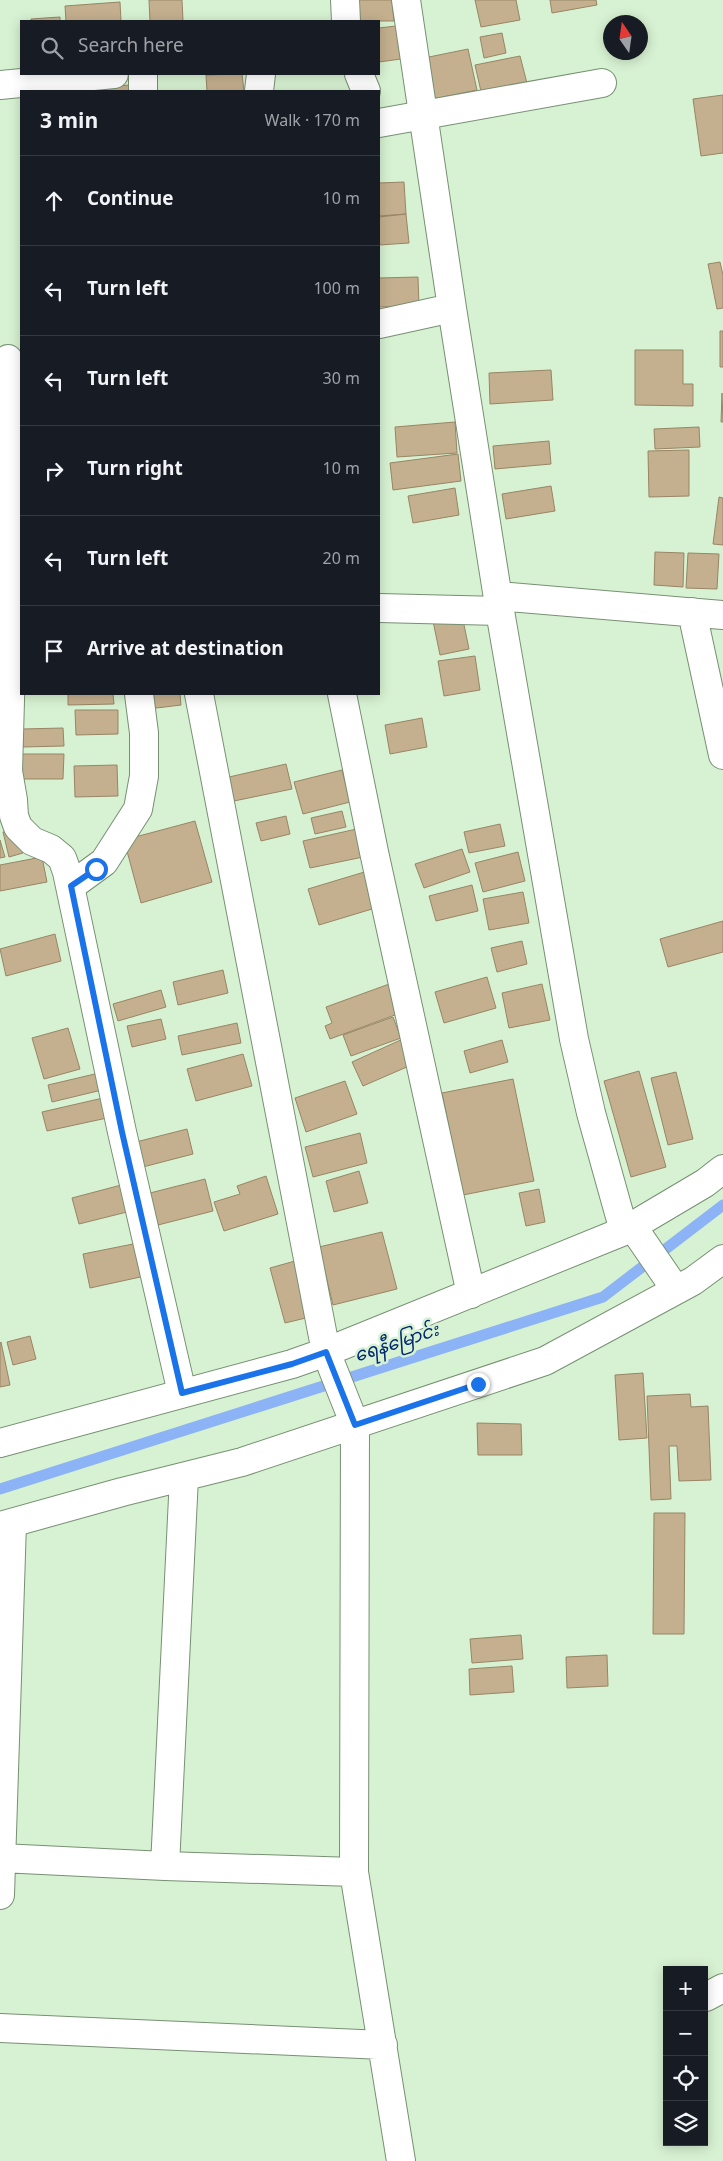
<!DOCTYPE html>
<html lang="en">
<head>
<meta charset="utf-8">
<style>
	:root { --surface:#171b24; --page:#242831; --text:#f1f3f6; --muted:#9ea1a6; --line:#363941 }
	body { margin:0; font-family:Georgia,"Noto Sans Myanmar",serif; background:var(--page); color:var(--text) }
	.controls { position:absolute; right:15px; bottom:15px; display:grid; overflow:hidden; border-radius:0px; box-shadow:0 2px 12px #0003 }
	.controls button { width:45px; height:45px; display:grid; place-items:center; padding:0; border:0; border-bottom:1px solid var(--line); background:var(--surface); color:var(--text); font:25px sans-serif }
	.compass { position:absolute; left:603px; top:15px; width:45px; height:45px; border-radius:50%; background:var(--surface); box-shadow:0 2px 12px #0003; rotate:347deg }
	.stop { position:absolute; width:15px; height:15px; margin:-11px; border:4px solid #1a73e8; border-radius:50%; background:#fff }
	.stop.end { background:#1a73e8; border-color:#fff; box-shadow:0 1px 5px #0008 }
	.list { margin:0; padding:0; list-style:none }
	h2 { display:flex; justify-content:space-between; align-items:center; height:65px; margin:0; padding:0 20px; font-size:21px }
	h2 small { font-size:16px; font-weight:400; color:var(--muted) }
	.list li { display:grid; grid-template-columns:32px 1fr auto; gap:15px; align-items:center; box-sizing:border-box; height:90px; padding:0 20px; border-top:1px solid var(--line) }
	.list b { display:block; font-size:19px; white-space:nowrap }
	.list em { font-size:16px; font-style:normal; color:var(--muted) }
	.icon { flex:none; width:28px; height:28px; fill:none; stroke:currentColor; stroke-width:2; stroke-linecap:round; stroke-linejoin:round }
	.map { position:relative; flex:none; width:723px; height:2161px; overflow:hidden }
	.search { position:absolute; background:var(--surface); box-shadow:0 2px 12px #0003; left:20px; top:20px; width:360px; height:55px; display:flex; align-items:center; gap:12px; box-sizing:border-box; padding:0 18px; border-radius:0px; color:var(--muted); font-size:19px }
	.panel { position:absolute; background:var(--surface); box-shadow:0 2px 12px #0003; left:20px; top:90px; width:360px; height:605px; border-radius:0px }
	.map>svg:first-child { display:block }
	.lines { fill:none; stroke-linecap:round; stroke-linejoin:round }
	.stream { stroke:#8db3f7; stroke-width:11 }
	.building { fill:#c4b08e; stroke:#988565 }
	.minor-casing { stroke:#779073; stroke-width:30 }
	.minor { stroke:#fff; stroke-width:28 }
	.route { stroke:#1a73e8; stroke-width:6 }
	.labels { text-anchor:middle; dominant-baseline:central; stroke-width:5; stroke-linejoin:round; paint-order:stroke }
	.water-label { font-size:18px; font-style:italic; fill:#022870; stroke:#d7f2d2 }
</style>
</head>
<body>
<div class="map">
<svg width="723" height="2161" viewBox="0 0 723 2161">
	<rect width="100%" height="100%" fill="#d7f2d2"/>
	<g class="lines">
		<path class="stream" d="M0,1489l603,-192 120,-92"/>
	</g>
	<path class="building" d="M149,0h33l1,21h-33z
		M355,0h37l2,21h-37z
		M475,0h41l4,20 -39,7z
		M550,0h46l1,5 -45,8z
		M120,2l1,19h-55l-1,-15z
		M60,17v4h-29v-2z
		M404,25l4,33 -29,4v-34z
		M502,33l4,20 -22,5 -4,-21z
		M468,49l9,41 -44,9 -9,-41z
		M520,56l8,31 -46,9 -7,-31z
		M242,74l2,17h-37l-1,-16z
		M131,85l1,6h-97l-1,-1z
		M723,95v58l-22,3 -8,-57z
		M404,182l2,32 -27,2v-33z
		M406,214l3,29 -30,2v-28z
		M720,262l3,13v33l-6,1 -9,-45z
		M418,277l1,29 -40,1v-29z
		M720,331h3v36h-3z
		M635,350h48v34h10v22l-58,-1z
		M551,370l2,30 -63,4 -1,-31z
		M722,393l1,29h-2z
		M455,422l2,31 -60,4 -2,-30z
		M699,427l1,20 -45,2 -1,-20z
		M549,441l2,23 -56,5 -2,-23z
		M689,450v46l-40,1 -1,-46z
		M458,454l3,27 -68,9 -3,-27z
		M551,486l4,25 -49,8 -4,-25z
		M455,488l4,27 -46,8 -5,-27z
		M719,497l4,1v47l-10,-1z
		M655,552l29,1 -1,34 -29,-2z
		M688,553l31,1 -2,35 -31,-1z
		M462,615l7,34 -29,6 -7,-34z
		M475,656l5,34 -36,6 -6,-35z
		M68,694h45l1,10 -46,1z
		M146,694h34l1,11 -33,4z
		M75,710h43v24l-42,1z
		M422,718l5,29 -37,7 -5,-29z
		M63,728l1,18 -41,1 -1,-18z
		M20,754h44l-1,25h-42z
		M286,764l6,25 -58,12 -5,-24z
		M117,765l1,31 -43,1 -1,-31z
		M342,770l8,32 -47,12 -9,-32z
		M342,811l4,16 -31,7 -4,-16z
		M286,816l4,18 -29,7 -5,-18z
		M195,821l17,61 -71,21 -17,-63z
		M500,824l5,22 -36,7 -5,-21z
		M361,828l7,28 -58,12 -7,-27z
		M17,829l6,24 -14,4 -6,-25z
		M0,840l5,17 -5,1z
		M462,849l8,23 -46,16 -9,-24z
		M518,852l7,29 -42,11 -8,-29z
		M42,857l5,25 -47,9v-26z
		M371,870l11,36 -63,19 -11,-36z
		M472,885l6,26 -42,10 -7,-25z
		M523,892l6,31 -40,7 -6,-31z
		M723,921v31l-55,15 -8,-28z
		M55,934l6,27 -55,15 -6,-27z
		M522,941l5,23 -30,8 -6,-24z
		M223,970l5,23 -50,12 -5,-23z
		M487,977l9,31 -52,15 -9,-31z
		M392,983l11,29 -73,27 -5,-13 7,-3 -6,-16z
		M542,984l8,36 -41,8 -7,-35z
		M161,990l5,17 -48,14 -5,-17z
		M393,1017l8,21 -50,18 -8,-21z
		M161,1019l5,20 -34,8 -5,-21z
		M237,1023l4,20 -59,12 -4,-19z
		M68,1028l12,41 -36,10 -12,-41z
		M405,1038l11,25 -53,23 -11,-24z
		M502,1040l6,22 -38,11 -6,-22z
		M243,1054l9,32 -56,15 -9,-32z
		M639,1071l27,96 -35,10 -27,-96z
		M676,1072l17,67 -25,6 -17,-67z
		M99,1073l3,17 -50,12 -4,-17z
		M513,1079l21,102 -71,14 -21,-102z
		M345,1081l12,33 -51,18 -11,-34z
		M103,1098l4,20 -60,13 -5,-19z
		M187,1129l6,25 -54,14 -7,-25z
		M360,1133l7,30 -54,14 -8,-30z
		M359,1171l9,32 -34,9 -8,-31z
		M266,1176l12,38 -54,17 -10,-29 26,-8 -3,-8z
		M205,1179l8,32 -55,14 -8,-32z
		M125,1184l6,27 -52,13 -7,-26z
		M539,1189l6,33 -19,4 -7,-33z
		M382,1232l15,57 -64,16 -14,-58z
		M138,1243l7,33 -55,12 -7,-34z
		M295,1261l15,56 -25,6 -15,-55z
		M30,1336l6,23 -23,6 -6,-23z
		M1,1342l9,43 -10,2v-44z
		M643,1373l4,65 -28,2 -4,-65z
		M690,1394l1,13 17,-1 3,74 -32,1 -2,-35h-8l2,53 -20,1 -4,-104z
		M477,1423l44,1 1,31h-44z
		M654,1513h31l-1,121h-31z
		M521,1635l2,24 -51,4 -2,-24z
		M607,1655l1,31 -41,2 -1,-31z
		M512,1666l2,26 -44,3 -1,-26z"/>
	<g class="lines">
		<defs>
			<path id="minor" d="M345,0l1,21
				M406,0l46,308 48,303 74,428 17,74 33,118
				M143,74v17
				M359,74l7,17
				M0,85l114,-11
				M259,91l2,-17
				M379,123l223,-40
				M379,324l73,-16
				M8,359l3,306 -3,106 5,29 1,16 4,11 14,14 19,8 11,9 5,14 55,260 60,261
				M498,596l225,19
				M379,608l121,3
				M692,612l31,143
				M199,694l127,658 29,73 -1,447 47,289
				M342,694l32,158 97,442
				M71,886l33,-24 34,-53 6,-33v-43l-5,-39
				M632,1226l44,64
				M0,1443l292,-79 34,-12 298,-121 81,-48 18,-14
				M0,1526l122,-34 120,-30 303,-101 148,-80 30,-22
				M1,1858l164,8 189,6
				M165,1866l19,-389
				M0,1895l12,-372
				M706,1997l17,-9
				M0,2028l383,17"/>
		</defs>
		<use href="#minor" class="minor-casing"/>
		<use href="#minor" class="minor"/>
	</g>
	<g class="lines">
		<path class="route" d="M96,869l-25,17 51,246 60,261 110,-29 34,-12 29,73 123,-41"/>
	</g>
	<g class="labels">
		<g class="water-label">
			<text transform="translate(397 1344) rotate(-18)">ရေနီမြောင်း</text>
		</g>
	</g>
</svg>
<div class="controls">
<button>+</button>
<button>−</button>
<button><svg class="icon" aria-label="locate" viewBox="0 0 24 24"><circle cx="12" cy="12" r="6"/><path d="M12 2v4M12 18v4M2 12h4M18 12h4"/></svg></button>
<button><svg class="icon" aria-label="layers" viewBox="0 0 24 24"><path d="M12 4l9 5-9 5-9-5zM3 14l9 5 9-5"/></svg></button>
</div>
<svg class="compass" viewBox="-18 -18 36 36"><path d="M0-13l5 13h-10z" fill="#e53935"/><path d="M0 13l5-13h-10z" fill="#9ea1a6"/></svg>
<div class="stop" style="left:96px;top:869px"></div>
<div class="stop end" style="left:478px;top:1384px"></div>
<div class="search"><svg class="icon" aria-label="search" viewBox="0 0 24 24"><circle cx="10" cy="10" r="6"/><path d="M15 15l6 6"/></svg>Search here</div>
<section class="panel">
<h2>3 min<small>Walk · 170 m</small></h2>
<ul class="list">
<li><svg class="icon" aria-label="ahead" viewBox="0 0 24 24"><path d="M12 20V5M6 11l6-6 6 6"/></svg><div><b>Continue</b></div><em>10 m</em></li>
<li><svg class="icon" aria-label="left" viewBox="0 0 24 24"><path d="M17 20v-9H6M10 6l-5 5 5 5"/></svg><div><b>Turn left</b></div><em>100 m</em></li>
<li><svg class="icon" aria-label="left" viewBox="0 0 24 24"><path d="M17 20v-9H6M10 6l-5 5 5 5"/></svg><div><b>Turn left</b></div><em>30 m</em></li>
<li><svg class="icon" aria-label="right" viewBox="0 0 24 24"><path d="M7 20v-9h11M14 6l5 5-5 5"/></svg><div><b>Turn right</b></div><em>10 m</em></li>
<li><svg class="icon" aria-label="left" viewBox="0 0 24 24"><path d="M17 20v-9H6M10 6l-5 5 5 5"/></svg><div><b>Turn left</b></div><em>20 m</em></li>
<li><svg class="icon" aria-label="arrive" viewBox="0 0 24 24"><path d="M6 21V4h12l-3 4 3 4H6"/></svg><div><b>Arrive at destination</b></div></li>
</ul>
</section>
</div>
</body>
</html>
